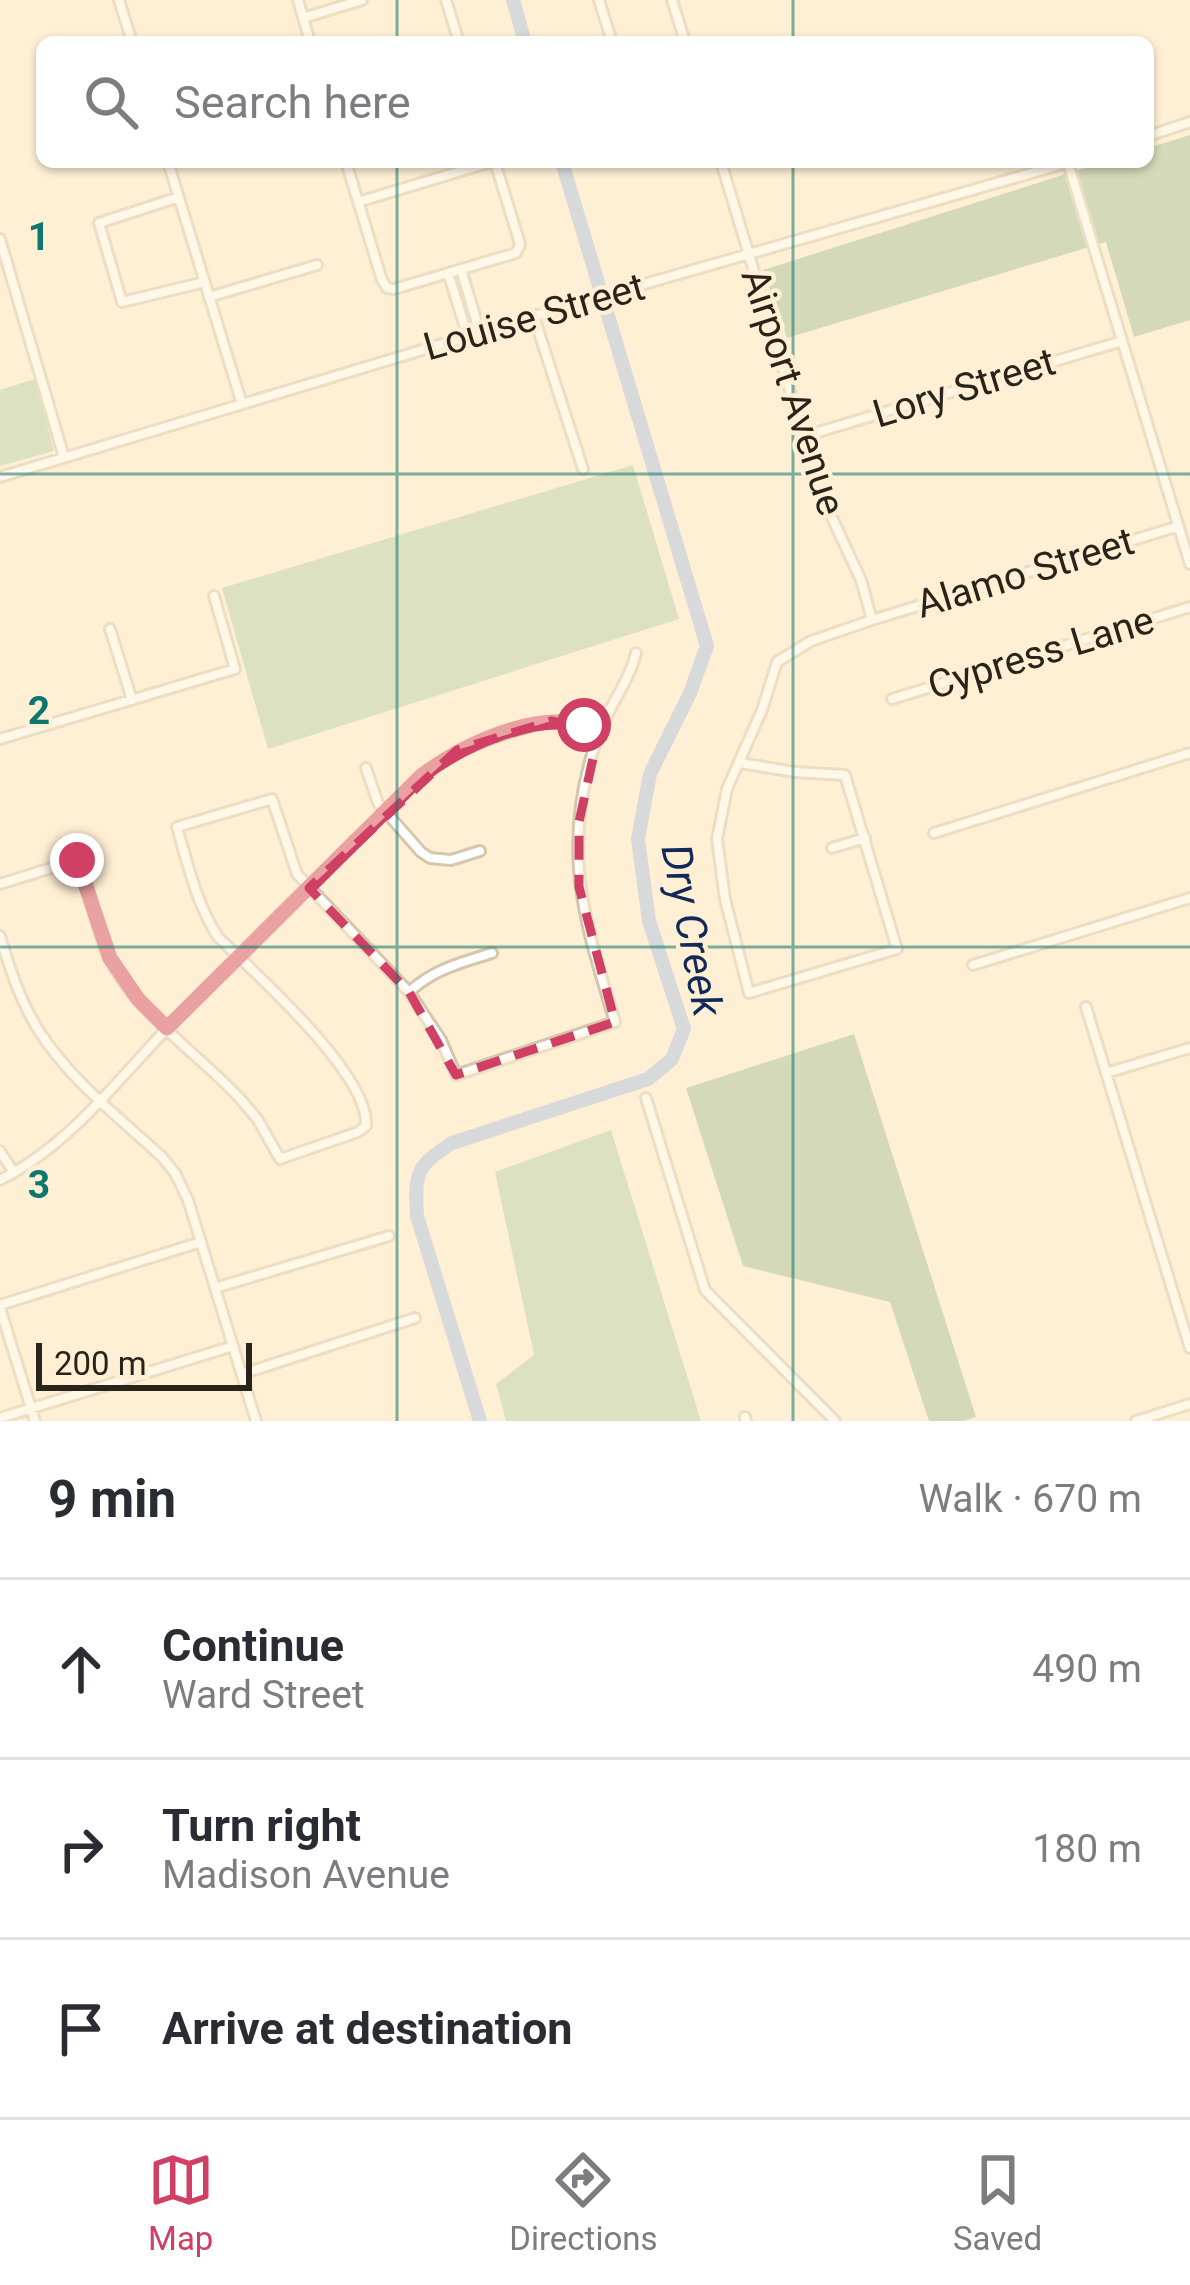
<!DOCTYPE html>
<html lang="en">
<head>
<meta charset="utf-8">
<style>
	:root { --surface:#fff; --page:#f2f2f3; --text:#2b2b33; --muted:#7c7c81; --line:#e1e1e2; --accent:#cf4064 }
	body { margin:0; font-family:Roboto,sans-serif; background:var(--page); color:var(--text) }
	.scale { position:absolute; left:36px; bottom:30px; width:216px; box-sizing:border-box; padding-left:12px; border:6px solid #29241a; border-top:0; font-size:33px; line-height:42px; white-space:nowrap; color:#29241a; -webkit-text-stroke:9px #fff0d5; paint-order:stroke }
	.stop { position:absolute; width:36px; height:36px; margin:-27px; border:9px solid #cf4064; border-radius:50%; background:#fff }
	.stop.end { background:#cf4064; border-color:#fff; box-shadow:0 3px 12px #0008 }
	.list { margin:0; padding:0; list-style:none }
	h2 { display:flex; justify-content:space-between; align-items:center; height:156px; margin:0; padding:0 48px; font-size:51px }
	h2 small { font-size:39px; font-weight:400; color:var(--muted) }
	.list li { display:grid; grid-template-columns:78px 1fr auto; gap:36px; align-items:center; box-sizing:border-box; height:180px; padding:0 48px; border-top:3px solid var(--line) }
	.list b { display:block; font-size:45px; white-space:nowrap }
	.list p { margin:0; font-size:39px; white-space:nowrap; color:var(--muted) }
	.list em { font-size:39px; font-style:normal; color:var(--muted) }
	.icon { flex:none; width:66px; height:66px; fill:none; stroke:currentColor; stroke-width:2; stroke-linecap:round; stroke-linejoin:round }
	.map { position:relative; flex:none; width:1190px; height:1421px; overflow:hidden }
	.search { position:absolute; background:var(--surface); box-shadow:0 3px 9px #0004; left:36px; right:36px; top:36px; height:132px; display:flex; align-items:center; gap:30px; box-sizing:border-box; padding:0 42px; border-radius:18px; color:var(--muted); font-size:45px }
	.sheet { height:696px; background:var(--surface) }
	nav { display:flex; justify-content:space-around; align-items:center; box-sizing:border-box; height:168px; border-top:3px solid var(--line); background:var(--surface); font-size:33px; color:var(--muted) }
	nav a { display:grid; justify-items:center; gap:6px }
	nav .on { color:var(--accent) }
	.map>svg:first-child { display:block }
	.green { fill:#b2cfaa }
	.forest { fill:#9fbc98 }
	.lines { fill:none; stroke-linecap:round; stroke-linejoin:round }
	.river { stroke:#a6bce2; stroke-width:14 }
	.minor-casing { stroke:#d5c7ad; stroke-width:14 }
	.minor { stroke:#fff; stroke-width:8 }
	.route { stroke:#cf4064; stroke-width:15 }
	.marked { fill:none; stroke:#cf4064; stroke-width:9; stroke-dasharray:24 15; stroke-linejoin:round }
	.grid { fill:none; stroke:#0f766e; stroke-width:3; stroke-opacity:0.55 }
	.labels { text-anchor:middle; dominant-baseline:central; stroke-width:9; stroke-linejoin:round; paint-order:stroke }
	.street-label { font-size:39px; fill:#29241a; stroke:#fff0d5 }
	.water-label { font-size:42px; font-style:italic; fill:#112958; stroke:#fff0d5 }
	.grid-label { font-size:39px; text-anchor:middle; font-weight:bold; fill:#0f766e; stroke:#fff0d5; stroke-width:9; stroke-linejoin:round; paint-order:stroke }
</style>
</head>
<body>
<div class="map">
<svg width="1190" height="1421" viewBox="0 0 1190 1421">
	<rect width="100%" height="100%" fill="#fff0d5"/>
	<path class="green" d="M35,379l19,72 -54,15v-76z
		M633,465l46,154 -411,130 -46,-161z
		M611,1130l90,291h-195l-10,-37 38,-29 -39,-183z"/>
	<path class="forest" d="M1190,135v185l-56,17 -28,-95 -319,96 -24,-68 341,-108h44v-14z
		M854,1034l122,383 -12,4h-35l-39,-119 -147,-36 -57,-178z"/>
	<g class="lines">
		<path class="river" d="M513,0l12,42
			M480,1421l-63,-205c-2,-43 -2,-49 35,-73l196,-64 24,-20 12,-30 -35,-108 -11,-82 12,-65 40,-81 17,-47 -145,-484"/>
		<defs>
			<path id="minor" d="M119,0l13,42
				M298,0l12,42
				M446,0l13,42
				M599,0l13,42
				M672,0l13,42
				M303,18l59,-18
				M1148,136l42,-14
				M168,162l74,242
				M346,162l36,118 5,8 7,1 122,-36 4,-9 -25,-82
				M721,162l100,332 40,86 11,40
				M1068,163l122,401
				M179,197l-80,26 23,79 83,-20
				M358,202l133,-40
				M0,239l64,218
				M461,269l19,64
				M448,273l20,64
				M209,297l108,-32
				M534,317l49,152
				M805,436l317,-95
				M0,477l592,-178 478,-137
				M110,629l22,71
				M892,699l298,-92
				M0,739l235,-70 -21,-73
				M740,763l55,9 50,3 52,174 -148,44 -24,-94 -8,-60 10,-50 35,-79 15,-48 34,-21 61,-21 307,-94
				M366,768l12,35 43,49 9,6 21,2 29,-9
				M934,833l256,-80
				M832,848l33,-10
				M0,884l77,-24c16,30 17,67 32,98 29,58 91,96 134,144l15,18 22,39 78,-27 8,-6c4,-51 -111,-153 -148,-189 -22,-34 -30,-72 -41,-110l95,-28 25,75 112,118 32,48 15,35 159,-53c-32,-105 -55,-174 -18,-284 10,-30 32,-55 39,-85
				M0,936c10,33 20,65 39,95 31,49 81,87 123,126l13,16 13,27 68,221
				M973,965l217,-67
				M409,992c25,-23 51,-29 83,-39
				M1086,1007l104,341
				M1106,1073l84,-25
				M646,1098l59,192 130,131
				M0,1151l14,22
				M0,1180c71,-35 122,-106 177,-162 80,-81 162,-161 244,-242 32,-24 64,-38 103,-48 13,-4 25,-8 38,-7 13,1 25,5 37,10
				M215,1288l174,-52
				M0,1305l201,-63
				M0,1308l35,113
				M242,1374l173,-56
				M745,1417l1,4
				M0,1418l233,-72
				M1136,1421l54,-17"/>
		</defs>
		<use href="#minor" class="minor-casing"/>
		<use href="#minor" class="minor"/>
	</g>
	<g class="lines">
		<path class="route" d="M77,860l33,98 28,41 29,29 254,-252c41,-31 110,-64 163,-51"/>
	</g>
	<path d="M0 0H1190V1421H0ZM551,721l48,10 -20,91v65l36,135 -159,53 -47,-83 -100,-104 148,-138z" fill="#fff0d5" fill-opacity=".55" fill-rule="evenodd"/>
	<path class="marked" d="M551,721l48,10 -20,91v65l36,135 -159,53 -47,-83 -100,-104 148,-138z"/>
	<path class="grid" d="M397,0v42M793,0v42M397,162v1259M793,162v1259M0,474h1190M0,947h1190"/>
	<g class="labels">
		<g class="street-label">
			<text transform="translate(534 317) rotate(-16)">Louise Street</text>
			<text transform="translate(964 388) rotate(-17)">Lory Street</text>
			<text transform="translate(793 392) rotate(72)">Airport Avenue</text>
			<text transform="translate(1025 573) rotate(-17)">Alamo Street</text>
			<text transform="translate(1041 653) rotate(-17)">Cypress Lane</text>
		</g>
		<g class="water-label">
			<text transform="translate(692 930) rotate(79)">Dry Creek</text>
		</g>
	</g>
	<g class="grid-label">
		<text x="39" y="250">1</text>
		<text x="39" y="724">2</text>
		<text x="39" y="1198">3</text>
	</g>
</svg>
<div class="scale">200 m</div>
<div class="stop" style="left:584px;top:725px"></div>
<div class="stop end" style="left:77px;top:860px"></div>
<div class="search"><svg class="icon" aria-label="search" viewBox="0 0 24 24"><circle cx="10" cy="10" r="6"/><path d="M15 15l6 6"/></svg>Search here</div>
</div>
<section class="sheet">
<h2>9 min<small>Walk · 670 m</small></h2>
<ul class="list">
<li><svg class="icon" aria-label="ahead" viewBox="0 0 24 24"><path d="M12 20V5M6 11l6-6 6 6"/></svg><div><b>Continue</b><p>Ward Street</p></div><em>490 m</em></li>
<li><svg class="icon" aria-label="right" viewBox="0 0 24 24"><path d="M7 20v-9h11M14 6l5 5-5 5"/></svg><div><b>Turn right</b><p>Madison Avenue</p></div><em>180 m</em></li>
<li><svg class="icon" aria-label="arrive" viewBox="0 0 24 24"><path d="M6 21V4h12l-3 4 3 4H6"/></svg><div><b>Arrive at destination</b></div></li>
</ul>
</section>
<nav>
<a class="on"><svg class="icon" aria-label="map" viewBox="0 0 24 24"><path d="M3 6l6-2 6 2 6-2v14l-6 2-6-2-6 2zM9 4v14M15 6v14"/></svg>Map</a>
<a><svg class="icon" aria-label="directions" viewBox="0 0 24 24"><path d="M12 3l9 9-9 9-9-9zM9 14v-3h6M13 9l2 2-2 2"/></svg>Directions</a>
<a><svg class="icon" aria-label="saved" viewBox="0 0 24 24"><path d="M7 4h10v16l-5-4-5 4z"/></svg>Saved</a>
</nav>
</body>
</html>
